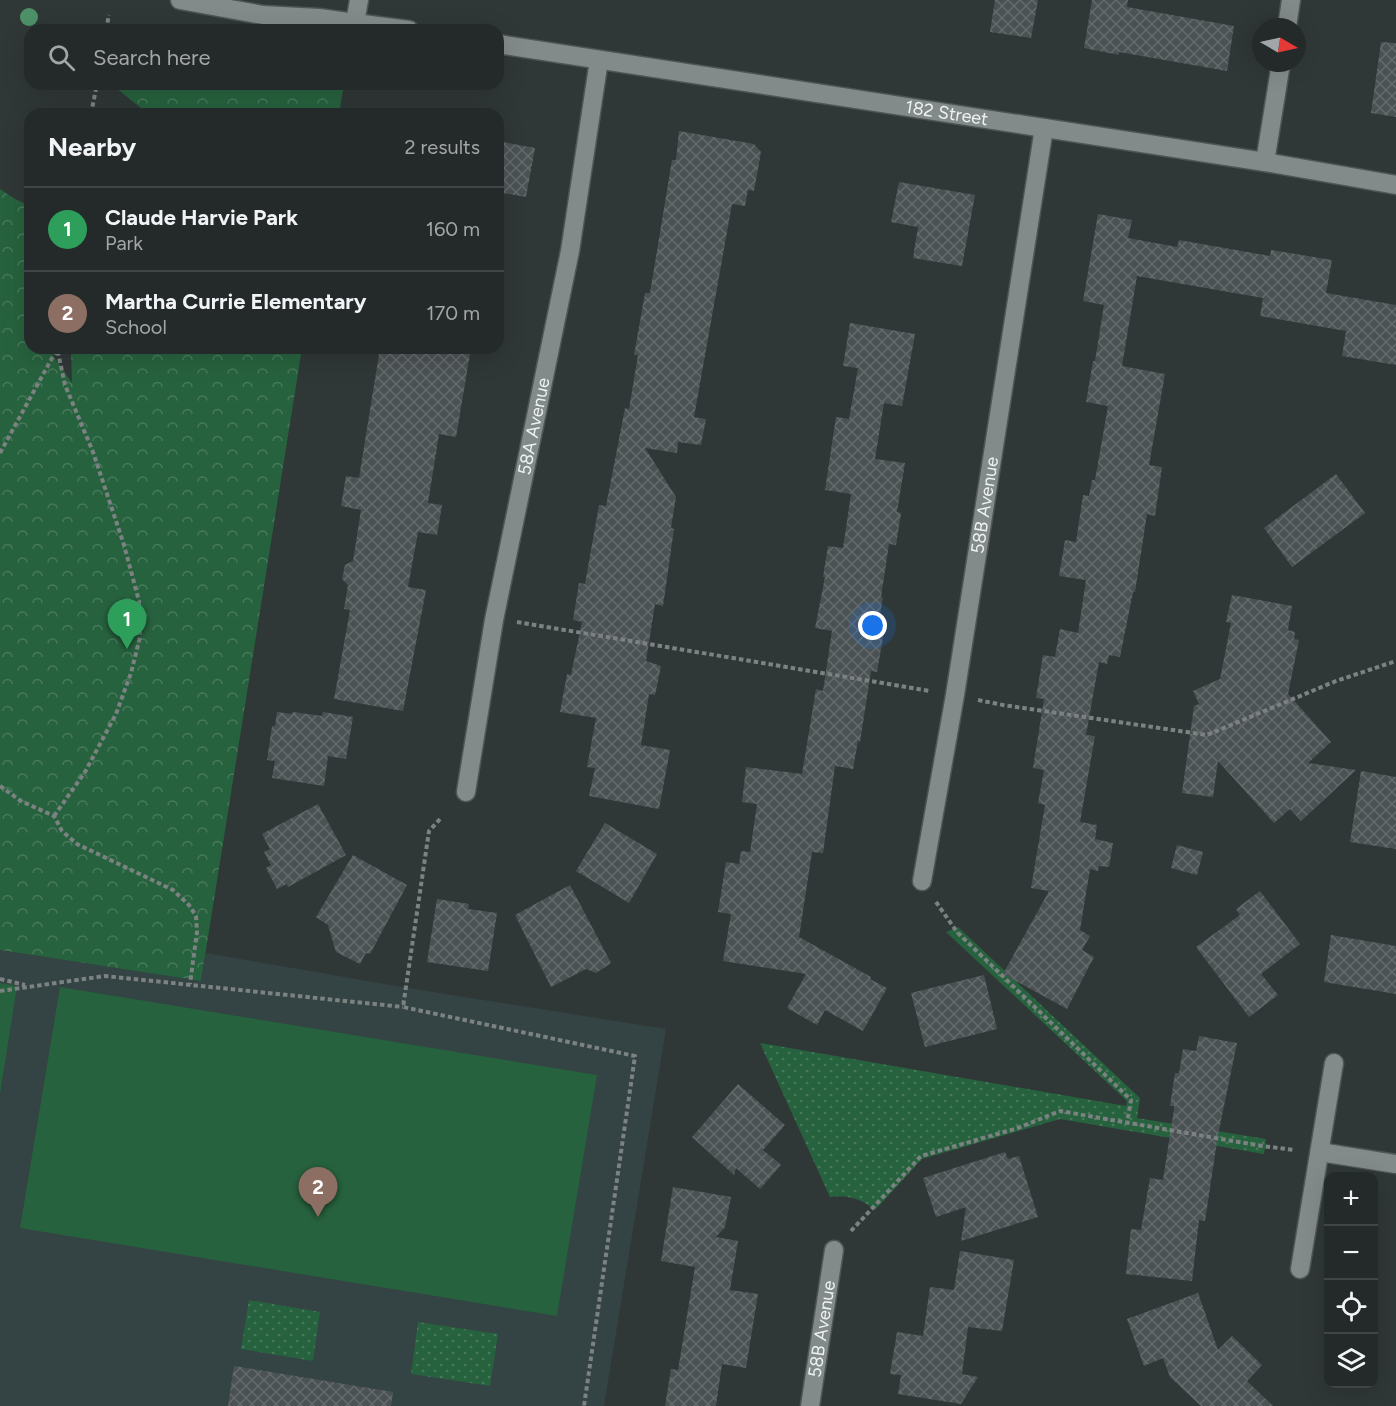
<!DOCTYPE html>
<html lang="en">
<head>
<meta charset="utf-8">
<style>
	:root { --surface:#242929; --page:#2c3131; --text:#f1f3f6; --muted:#a3a6a8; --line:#414546; --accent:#95b2f1 }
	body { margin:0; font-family:Figtree,sans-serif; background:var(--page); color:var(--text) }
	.controls { position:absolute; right:18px; bottom:18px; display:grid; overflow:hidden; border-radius:12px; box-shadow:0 6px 24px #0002 }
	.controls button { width:54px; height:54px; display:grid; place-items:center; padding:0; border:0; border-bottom:2px solid var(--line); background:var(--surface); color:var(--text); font:30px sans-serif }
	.compass { position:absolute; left:1252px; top:18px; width:54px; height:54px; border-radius:50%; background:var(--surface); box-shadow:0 6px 24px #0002; rotate:99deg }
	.you { position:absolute; left:873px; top:626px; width:21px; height:21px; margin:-15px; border:4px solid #fff; border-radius:50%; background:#1a73e8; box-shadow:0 0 0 9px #1a73e833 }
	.badge { display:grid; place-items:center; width:39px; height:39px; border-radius:50%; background:var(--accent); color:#fff; font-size:20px; font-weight:700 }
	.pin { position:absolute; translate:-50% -50px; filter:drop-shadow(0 2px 3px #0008) }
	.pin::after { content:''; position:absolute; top:32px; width:21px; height:18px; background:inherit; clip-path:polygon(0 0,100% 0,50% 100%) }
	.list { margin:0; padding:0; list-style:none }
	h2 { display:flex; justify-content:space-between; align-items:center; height:78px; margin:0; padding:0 24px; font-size:26px }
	h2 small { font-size:20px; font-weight:400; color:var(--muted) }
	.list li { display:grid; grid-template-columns:39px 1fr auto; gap:18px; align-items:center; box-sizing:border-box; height:84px; padding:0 24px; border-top:2px solid var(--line) }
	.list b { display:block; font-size:22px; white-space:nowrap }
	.list p { margin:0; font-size:20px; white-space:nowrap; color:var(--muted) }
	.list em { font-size:20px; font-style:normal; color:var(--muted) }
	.icon { flex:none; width:33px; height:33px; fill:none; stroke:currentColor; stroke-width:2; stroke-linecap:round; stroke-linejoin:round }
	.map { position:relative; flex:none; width:1396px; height:1406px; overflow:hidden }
	.search { position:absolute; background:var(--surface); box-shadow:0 6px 24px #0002; left:24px; top:24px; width:480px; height:66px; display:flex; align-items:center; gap:15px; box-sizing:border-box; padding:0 21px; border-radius:18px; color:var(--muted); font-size:22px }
	.panel { position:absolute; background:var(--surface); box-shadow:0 6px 24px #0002; left:24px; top:108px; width:480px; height:246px; border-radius:18px }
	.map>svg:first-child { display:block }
	.built { fill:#344343 }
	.grass { fill:url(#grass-dots) }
	.forest { fill:url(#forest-crowns) }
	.pitch { fill:#27623e }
	.building { fill:url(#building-cross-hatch) }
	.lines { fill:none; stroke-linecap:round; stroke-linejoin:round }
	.minor-casing { stroke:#4f5555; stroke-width:21 }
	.tertiary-casing { stroke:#4f5555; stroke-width:21 }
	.path { stroke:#7c8282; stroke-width:4; stroke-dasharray:4.5 3; stroke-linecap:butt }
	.minor { stroke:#838a8a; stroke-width:18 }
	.tertiary { stroke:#838a8a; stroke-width:18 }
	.tree { fill:#4d9168 }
	.labels { text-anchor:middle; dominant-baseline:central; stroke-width:4.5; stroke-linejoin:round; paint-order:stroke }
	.street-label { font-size:18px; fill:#edf1f1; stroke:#262d2d }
</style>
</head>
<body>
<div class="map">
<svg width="1396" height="1406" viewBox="0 0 1396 1406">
	<defs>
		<pattern id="grass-dots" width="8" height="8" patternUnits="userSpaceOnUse" patternTransform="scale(1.5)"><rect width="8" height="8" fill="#27623e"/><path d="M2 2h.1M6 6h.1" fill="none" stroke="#47795a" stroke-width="1.8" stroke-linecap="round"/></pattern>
		<pattern id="forest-crowns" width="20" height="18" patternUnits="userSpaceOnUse" patternTransform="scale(1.5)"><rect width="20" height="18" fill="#27623e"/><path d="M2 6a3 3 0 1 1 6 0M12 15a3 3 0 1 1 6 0" fill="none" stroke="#47795a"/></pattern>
		<pattern id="building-cross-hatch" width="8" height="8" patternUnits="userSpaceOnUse" patternTransform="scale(1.5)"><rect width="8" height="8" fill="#4b5254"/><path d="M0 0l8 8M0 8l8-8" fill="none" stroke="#656b6d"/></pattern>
	</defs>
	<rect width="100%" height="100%" fill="#303737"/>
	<path class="built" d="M0,950l201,31 5,-28 196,34 264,42 -62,377h-604z"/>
	<path class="grass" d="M958,927l182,171 -3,20 129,21 -2,15 -204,-35 -138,40 -47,51c-13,-11 -28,-16 -45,-13l-70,-154 366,63 1,-5 -181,-169z
		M249,1300l71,12 -7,49 -72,-12z
		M418,1322l80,12 -8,52 -79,-12z"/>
	<path class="forest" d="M111,84h181l4,2 2,-2h46l-5,30h-180l-13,-2z
		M0,189l13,9 17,8v142h18l24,35 -1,-35h231l-101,633 -201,-31z"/>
	<path class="pitch" d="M0,983l17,3 -17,108z
		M60,987l537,88 -40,241 -537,-88z"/>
	<path class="building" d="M995,0h43l-7,38 -41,-6z
		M1092,0h36l-1,7 107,19 -7,45 -108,-19v3l-35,-7z
		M1381,42l15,1v74l-25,-4z
		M679,131l75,13 7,8 -7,39 -6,-1 -3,16 -13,-2 -38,213 12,2 -5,26 -23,-3 -1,11 -32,-5 31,49 -5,31 3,1 -11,77 -8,-2 -9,57 15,5 -6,29 -6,-1 -8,51 29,5 -11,59 -70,-13 6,-28 -8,-1 9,-49 -36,-6 7,-38 4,1 11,-53 -9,-2 6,-37 6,1 14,-79 7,1 19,-98 4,1 9,-54h-4l11,-62h5l22,-133h4z
		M498,141l37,7 -9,49 -28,-5z
		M899,182l76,13 -13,71 -49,-8 5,-31 -27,-5z
		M1098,214l34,6 -4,18 49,9 2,-7 91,16 1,-6 61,10 -6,33 70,12v60l-54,-9 4,-25 -86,-15 3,-18 -126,-22 -15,90 43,8 -16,91 13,2 -7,49 -8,-2 -12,78h-2l-13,65 -11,-2 -2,9 -8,-2 -13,73 9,1 -15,86 17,3 -2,14 18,4 -4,24 -10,-1 -1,5 -8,-2 -10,61 10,6 -8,14 12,7 -27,52 -64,-35 46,-83 -18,-3 14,-83 -7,-2 6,-33 -11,-2 11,-69 -8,-1 7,-43 12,2 5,-28 18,4 8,-53 -27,-4 6,-36 11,2 7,-47 6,1 3,-16h3l13,-74 -22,-4 7,-41h2l9,-56 -21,-4z
		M850,323l65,11 -13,72 -18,-3 -9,56 30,4 -8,49 4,1 -5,32 -7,-1 -8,53h2l-6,34 7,1 -7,40 -6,-1 -11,71 -2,-1 -5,28 -18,-3 -12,87 -11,-1 -13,85 72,40 -1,2 17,9 -24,43 -38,-21 -8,15 -30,-17 19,-34 -83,-13 8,-47 -13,-2 8,-50 13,2 2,-13 9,1 7,-48 -15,-2 4,-35 56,7 14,-85 7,2 9,-60 -17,-3 10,-51h-2l5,-31 15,2 8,-54 -26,-4 11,-73 13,2 9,-51 -15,-2z
		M380,348h91l-15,89 -17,-3 -11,69 14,2 -5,30 -19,-3 -10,55 18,3 -23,121 -69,-12 16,-89 -6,-1 4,-24 -6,-6 3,-14 8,-4 8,-51 -20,-4 5,-30 13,2z
		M1336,474l29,39 -73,54 -28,-39z
		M1232,595l60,11 -4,24 7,2 -1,7 5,1 -11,54 43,48 -23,21 48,7 -55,51 -11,-12 -16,14 -56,-62 -5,36 -31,-4 12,-87 5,-2 -6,-13 27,-12 11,-56 -5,-1z
		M277,712l15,2 1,-2 29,4 1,-4 30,5 -7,42 -18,-3 -4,30 -52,-8 3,-17 -8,-1 5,-34h3z
		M1361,771l35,6v72l-46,-7z
		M318,804l28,51 -58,32 -1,-3 -10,5 -11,-21 5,-3 -7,-13 6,-3 -8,-15z
		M605,823l52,31 -28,49 -53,-32z
		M1177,845l26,7 -6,23 -26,-7z
		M353,855l54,30 -37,69 -4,-1 -6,11 -24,-12 -8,-27 -12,-8z
		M570,885l41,78 -15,10 -10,-4 -35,18 -36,-72z
		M1260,891l40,53 -39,30 17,21 -29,22 -53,-70 44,-32 -4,-6z
		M437,899l32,5 -1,5 29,4 -9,58 -61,-9z
		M1331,935l65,11v48l-72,-12z
		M984,975l13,54 -72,18 -14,-54z
		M1199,1036l38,7 -19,92 -13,86 -6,-1 -7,61 -66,-7 5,-45 10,1 9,-52 13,2 11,-71v-3h-4l5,-33h4l4,-24 13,2z
		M738,1084l47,41 -22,25 18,15 -21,24 -24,-21 -2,7 -42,-38z
		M1005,1152l3,7 11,-3 19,61 -77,24 5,-34 -30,10 -13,-39z
		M673,1187l58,10 -6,30 -9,10 22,4 -8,49 28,4 -12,74 -24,-4 -6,42h-51l6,-37 7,1 17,-103 -34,-6z
		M960,1251l54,9 -12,71 -34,-4 -6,47 16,3 -17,27 -63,-10 3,-19 -11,-1 7,-42 26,4 7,-49 24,3z
		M1198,1293l20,57 14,-14 30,29 -15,16 26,25h-72l-31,-29 -7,-19 -19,8 -17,-47z
		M234,1366l159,26 -2,14h-163z"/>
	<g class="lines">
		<defs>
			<g id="minor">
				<path d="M180,0l83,15 56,3 36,5"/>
				<path d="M1287,27l4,-27"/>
				<path d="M1265,162l16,-99"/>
				<path id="s1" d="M466,792l28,-172 76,-369 29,-191"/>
				<path id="s2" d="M922,881l33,-186 89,-567"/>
				<path d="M1320,1152l76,12"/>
				<path d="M1300,1269l34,-206"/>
				<path id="s3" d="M810,1406l24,-156"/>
			</g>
			<g id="tertiary">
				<path d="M359,0l-4,23 54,7"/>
				<path id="s4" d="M498,44l767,118 131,23"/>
			</g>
		</defs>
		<use href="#minor" class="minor-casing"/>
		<use href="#tertiary" class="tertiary-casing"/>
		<path class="path" d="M106,30l3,-15
			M91,114l6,-30
			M0,453l57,-104
			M517,622l413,69
			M978,700l25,5 204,30 129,-54 60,-20
			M0,786l21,15 33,15 8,15 15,13 96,46 16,15 7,11 1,16 -7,52
			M54,816l31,-44 31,-58 15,-41 9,-36 -1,-36 -15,-56 -31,-93 -28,-67 -8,-37
			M440,819l-11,12 -26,176 232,49 -51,350
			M936,902l21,30 174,168 -4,23
			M0,979l25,6
			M0,991l105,-15 298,31
			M851,1231l70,-75 97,-28 42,-17 202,35 33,4"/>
		<use href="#minor" class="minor"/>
		<use href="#tertiary" class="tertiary"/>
	</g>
	<circle class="tree" cx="29" cy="17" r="9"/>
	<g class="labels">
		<g class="street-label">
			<text stroke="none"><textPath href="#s4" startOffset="454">182 Street</textPath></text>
			<text stroke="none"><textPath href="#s1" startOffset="372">58A Avenue</textPath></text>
			<text stroke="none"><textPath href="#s2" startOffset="381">58B Avenue</textPath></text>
			<text stroke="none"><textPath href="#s3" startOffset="78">58B Avenue</textPath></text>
		</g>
	</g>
</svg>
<div class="controls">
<button>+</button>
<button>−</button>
<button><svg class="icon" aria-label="locate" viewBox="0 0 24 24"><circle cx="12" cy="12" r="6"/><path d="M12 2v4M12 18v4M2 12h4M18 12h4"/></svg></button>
<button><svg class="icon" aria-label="layers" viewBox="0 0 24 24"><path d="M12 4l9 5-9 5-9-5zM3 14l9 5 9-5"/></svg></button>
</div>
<svg class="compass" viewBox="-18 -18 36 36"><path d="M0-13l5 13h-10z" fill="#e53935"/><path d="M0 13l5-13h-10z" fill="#a3a6a8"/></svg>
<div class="you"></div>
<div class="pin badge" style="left:127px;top:649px;background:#2e9e5b">1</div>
<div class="pin badge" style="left:318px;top:1217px;background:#8d6e63">2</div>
<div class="search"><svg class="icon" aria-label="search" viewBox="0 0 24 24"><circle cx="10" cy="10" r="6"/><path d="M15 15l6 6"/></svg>Search here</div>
<section class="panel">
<h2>Nearby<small>2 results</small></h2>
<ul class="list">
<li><span class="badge" style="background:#2e9e5b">1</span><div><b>Claude Harvie Park</b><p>Park</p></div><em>160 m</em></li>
<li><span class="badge" style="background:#8d6e63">2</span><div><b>Martha Currie Elementary</b><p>School</p></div><em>170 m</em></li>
</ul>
</section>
</div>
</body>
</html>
